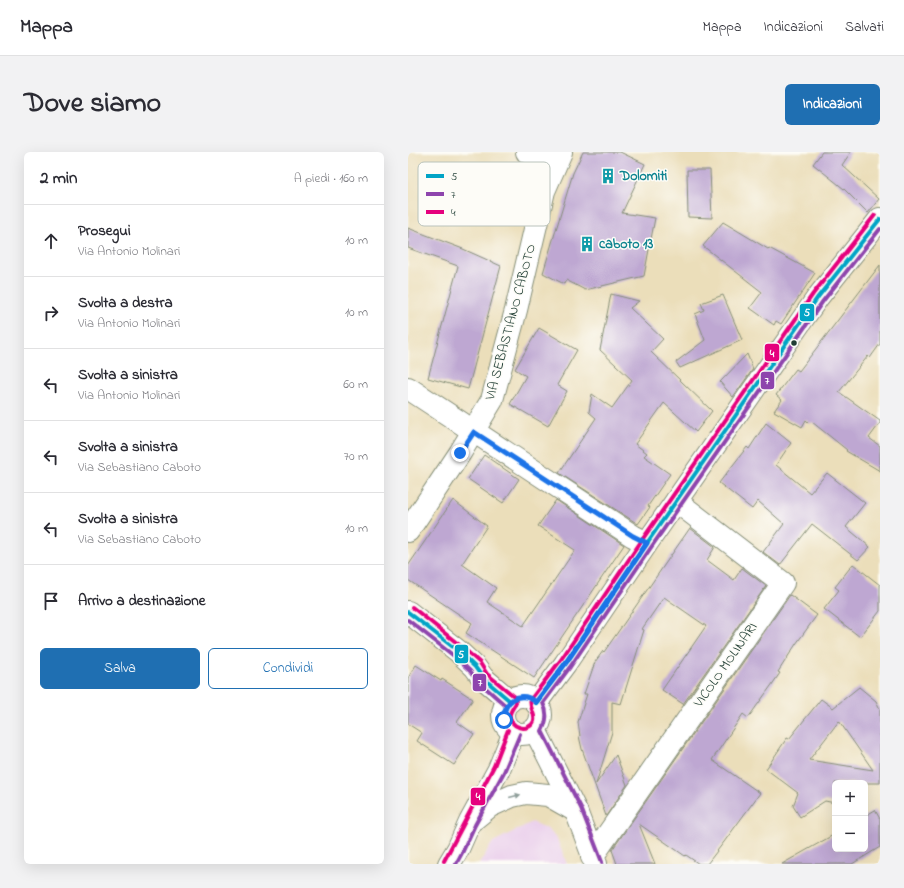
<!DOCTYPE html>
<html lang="it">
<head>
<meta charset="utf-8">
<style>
	:root { --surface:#fff; --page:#f2f2f3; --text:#2b2b33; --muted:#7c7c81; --line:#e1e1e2; --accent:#1f6fb2 }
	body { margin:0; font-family:"Indie Flower",sans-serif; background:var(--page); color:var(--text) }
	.controls { position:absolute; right:12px; bottom:12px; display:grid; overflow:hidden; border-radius:6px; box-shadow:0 4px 16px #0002 }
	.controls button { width:36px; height:36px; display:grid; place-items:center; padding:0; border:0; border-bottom:1px solid var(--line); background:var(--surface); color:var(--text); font:20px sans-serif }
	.stop { position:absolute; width:12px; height:12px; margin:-9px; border:3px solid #1a73e8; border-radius:50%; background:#fff }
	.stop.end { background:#1a73e8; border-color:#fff; box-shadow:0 1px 4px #0008 }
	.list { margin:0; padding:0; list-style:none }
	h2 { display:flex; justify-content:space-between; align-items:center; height:52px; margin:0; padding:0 16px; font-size:17px }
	h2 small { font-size:13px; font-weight:400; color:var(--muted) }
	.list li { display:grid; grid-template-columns:26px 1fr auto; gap:12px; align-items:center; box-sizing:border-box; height:72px; padding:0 16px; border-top:1px solid var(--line) }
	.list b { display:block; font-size:15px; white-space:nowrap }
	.list p { margin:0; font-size:13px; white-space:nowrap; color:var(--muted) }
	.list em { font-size:13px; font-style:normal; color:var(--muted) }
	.actions { display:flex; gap:8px; padding:12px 16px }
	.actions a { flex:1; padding:9px 0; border:1px solid var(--accent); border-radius:6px; text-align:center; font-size:14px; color:var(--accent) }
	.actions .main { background:var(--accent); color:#fff }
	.icon { flex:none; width:22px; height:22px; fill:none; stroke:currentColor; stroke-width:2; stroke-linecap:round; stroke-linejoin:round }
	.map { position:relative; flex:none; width:472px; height:712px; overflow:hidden; border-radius:6px }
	header { display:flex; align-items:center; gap:24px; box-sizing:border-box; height:56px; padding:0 20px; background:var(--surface); border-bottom:1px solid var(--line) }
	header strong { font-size:19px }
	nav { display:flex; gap:22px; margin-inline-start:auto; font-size:14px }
	.intro { display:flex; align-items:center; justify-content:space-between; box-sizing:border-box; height:96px; padding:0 24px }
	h1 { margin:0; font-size:28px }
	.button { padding:10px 18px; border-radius:6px; background:var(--accent); color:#fff; font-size:14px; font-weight:700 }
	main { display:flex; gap:24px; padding:0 24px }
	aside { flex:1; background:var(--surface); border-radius:6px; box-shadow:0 4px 16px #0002 }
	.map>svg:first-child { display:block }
	.built { fill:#ebd1ec }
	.building { fill:#bea7d2; fill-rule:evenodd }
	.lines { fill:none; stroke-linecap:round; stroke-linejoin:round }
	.minor-casing { stroke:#858e77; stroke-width:24 }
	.tertiary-casing { stroke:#858e77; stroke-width:24 }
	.minor { stroke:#fff; stroke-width:22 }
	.tertiary { stroke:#fff; stroke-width:22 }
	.bus-1-casing { stroke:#fdfcf7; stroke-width:7 }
	.bus-2-casing { stroke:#fdfcf7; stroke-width:7 }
	.bus-3-casing { stroke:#fdfcf7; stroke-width:7 }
	.bus-1 { stroke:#02a4c6; stroke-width:4 }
	.bus-2 { stroke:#8e44ad; stroke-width:4 }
	.bus-3 { stroke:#e5007d; stroke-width:4 }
	.oneway { fill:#8f9e9a }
	.route { stroke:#1a73e8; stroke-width:5 }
	.bus-dot { fill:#1f3d34; stroke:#fdfcf7; stroke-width:1.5 }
	.labels { text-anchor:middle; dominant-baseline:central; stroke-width:3; stroke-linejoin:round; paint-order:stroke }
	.culture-label { font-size:14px; font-weight:bold; fill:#0d838f; stroke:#fdfcf7; text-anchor:start }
	.street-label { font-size:14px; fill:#1f3d34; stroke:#fdfcf7 }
	.key { fill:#fdfcf7; stroke:#bac3bc; stroke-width:1 }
	.key-label { font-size:11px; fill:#1f3d34 }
	.line-badge { stroke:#fdfcf7; stroke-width:1.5 }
	.badge-label { font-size:11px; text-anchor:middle; font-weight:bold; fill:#fff }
</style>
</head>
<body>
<header>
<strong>Mappa</strong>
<nav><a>Mappa</a><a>Indicazioni</a><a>Salvati</a></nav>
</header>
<div class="intro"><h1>Dove siamo</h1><a class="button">Indicazioni</a></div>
<main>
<aside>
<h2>2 min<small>A piedi · 160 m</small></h2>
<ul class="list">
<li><svg class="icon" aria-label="ahead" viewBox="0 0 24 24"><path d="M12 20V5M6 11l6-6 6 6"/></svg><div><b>Prosegui</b><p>Via Antonio Molinari</p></div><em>10 m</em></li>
<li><svg class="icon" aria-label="right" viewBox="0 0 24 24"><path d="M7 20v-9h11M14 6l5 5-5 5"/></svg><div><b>Svolta a destra</b><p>Via Antonio Molinari</p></div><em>10 m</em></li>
<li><svg class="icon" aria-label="left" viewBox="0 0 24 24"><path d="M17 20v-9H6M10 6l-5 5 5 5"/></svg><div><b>Svolta a sinistra</b><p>Via Antonio Molinari</p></div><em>60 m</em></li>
<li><svg class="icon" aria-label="left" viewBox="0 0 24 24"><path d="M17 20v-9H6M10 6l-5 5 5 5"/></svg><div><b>Svolta a sinistra</b><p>Via Sebastiano Caboto</p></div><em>70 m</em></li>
<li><svg class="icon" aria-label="left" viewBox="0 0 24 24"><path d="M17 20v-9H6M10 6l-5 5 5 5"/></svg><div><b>Svolta a sinistra</b><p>Via Sebastiano Caboto</p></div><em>10 m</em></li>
<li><svg class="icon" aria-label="arrive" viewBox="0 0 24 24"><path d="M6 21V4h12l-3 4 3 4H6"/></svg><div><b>Arrivo a destinazione</b></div></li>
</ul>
<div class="actions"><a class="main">Salva</a><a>Condividi</a></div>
</aside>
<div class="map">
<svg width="472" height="712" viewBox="0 0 472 712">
	<rect width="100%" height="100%" fill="#fdfcf7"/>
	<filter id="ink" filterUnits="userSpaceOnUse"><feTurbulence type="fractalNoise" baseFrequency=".025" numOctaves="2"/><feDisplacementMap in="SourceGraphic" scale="8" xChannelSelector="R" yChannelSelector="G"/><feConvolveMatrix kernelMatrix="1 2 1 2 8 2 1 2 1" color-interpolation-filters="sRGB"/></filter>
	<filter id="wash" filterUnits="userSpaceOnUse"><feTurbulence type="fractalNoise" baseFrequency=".012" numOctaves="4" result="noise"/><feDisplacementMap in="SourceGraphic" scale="16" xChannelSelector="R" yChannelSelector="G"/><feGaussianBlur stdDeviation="0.9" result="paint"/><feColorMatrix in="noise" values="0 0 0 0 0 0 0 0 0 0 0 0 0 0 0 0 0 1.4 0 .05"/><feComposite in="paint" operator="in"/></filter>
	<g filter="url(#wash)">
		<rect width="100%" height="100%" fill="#ebdeba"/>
		<path class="built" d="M124,670l14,6 10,9 11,27h-88l14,-22z"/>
		<g id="blocks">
			<path class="building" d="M175,0h37l25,12 -23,49 33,5 -11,58 -59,14 -19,-10 -2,4 -21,-11 30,-100z
				M414,0h29l-9,13 37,34 -11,14 -24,-24 -31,-25z
				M279,18h23l2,48 -24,-1z
				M315,70l45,27 1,-1 46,25 -34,51 -5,-3 -2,4 -24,-17 12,-16 -59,-46z
				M0,76l55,21 38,17 -33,123 -40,-11 30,-112 -50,-18z
				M472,113v79l-10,14 -2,-2 -29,36 41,29v2l-11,15 11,8v25l-34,-20 1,-1 -35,-28 -2,2 -4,-4 -4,7 -28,-16 8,-11 -6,-5 20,-26 3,2z
				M203,142l28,7 -9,7 33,31 -12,13 61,59 -16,21 -32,-29 -29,41 12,9 -3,3 26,18 -22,32 2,1 -12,17 -79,-51 37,-55 -7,-6 3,-18 20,14 20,-28 -32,-30z
				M315,143l19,45 -62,28 -4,-6 29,-22 -10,-26 9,-4 -3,-7z
				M131,176l38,22 -20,35 10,6 -19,35 -38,-22 16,-28 -11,-7z
				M339,202l6,15 -20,28 -13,-15z
				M358,271l25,20 -15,22 34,28 17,-20 38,30 -19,24 24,20 -12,13 -46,-36 -32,41 -17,-13 21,-28 -26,-23 -6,8 -33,-26 28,-36 2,2z
				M76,303l35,24 -16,24 -35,-24z
				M45,348l34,26 -25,38 34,24 -9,14 36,24 52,-76 -37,-24 18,-26 68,45 -90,133 -68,-45 6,-10 -64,-43v-14z
				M282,376l25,19 -8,13 27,20 8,-12 24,18 -83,118 -21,-14 44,-64 -42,-29 -22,32 2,1 -23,74 -9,-2v30l-16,52 20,-29 11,30 -21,31 -24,-67 -3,-13h1l-2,-14 9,-28h-3l11,-32 8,-11 1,1z
				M445,412l27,21v26l-20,26 -36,-28 15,-19 -4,-3z
				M382,443l27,20 -21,29 -18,28 2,1 -9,13 -23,32 -5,-4 -31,46 48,33 -36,49 -17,22h-8l-13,-9 -1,1 -46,-32 16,40h-38l-5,-14z
				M8,513l25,16 1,-2 31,20 -16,23 17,12 -20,31 -37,-24 5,-8 -14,-9v-46z
				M451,535l17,14 4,8v74h-45v20l-10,-2 -25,16 -7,-11 5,-13 -32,-24 21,-31 2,1 32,-40 12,9zM431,569l34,49 -64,-10z
				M467,658l5,9v28l-28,17h-70l53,-30v15h30v-33z"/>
		</g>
	</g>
	<g filter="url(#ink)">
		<use href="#blocks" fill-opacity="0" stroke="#858e77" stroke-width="1"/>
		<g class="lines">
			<defs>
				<path id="minor" d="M119,0l28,12
					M0,236l225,148 14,7
					M0,379l52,-78 32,-53 24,-90 28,-119 17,-39
					M128,551l29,-39 82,-121 171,-246 62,-78
					M66,667l16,-13 22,-10 14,-3 22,2 28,16
					M184,705l191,-274 -107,-82
					M41,712l9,-15 12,-27 29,-53 15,-37"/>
				<path id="tertiary" d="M0,460l50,39 17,16 8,11 27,23
					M95 563a19 19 0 1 1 38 0a19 19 0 1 1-38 0Z
					M127,578l41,81 20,53"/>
			</defs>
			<use href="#minor" class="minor-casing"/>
			<use href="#tertiary" class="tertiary-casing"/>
			<use href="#minor" class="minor"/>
			<use href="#tertiary" class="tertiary"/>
			<defs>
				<path id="bus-1" d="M0,460l50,39 17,16 8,11 27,23
					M128,551l29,-39 82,-121 171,-246 62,-78"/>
				<path id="bus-2" d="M0,468l46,36 16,15 9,11 27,24
					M194,710l-21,-54 -39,-77c5,-10 6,-18 1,-28l27,-36 82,-121 171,-245 57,-72
					M48,712l7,-13 12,-26 29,-53 16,-38"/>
				<path id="bus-3" d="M4,455l50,40 18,16 7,11 28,23 1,6c-2,3 -5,7 -6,11 -2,13 19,20 24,7 2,-8 -6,-14 -3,-22l29,-38 82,-121 171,-246 62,-79
					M36,709l50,-95 14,-36"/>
			</defs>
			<use href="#bus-1" class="bus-1-casing"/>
			<use href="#bus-2" class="bus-2-casing"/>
			<use href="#bus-3" class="bus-3-casing"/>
			<use href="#bus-1" class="bus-1"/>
			<use href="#bus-2" class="bus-2"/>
			<use href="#bus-3" class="bus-3"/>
		</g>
		<defs><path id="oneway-solid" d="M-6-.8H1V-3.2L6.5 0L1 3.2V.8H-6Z"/></defs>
		<use class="oneway" href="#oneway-solid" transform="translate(107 644) rotate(-14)"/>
	</g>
	<g class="lines" filter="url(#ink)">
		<path class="route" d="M52,301l14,-21 159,104 14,7 -82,121 -29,38c-16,-12 -33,-2 -32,18"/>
	</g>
	<defs>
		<symbol id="building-bare" viewBox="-9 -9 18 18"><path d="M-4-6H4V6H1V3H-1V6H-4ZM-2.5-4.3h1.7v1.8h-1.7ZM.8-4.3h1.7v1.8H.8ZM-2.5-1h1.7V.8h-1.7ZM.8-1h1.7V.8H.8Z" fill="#0f9aa8" stroke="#fdfcf7" stroke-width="2.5" paint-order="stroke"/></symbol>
	</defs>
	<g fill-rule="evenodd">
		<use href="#building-bare" x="189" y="13" width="22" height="22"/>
		<use href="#building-bare" x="168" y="81" width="22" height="22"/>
	</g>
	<circle class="bus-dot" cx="386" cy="191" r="3.5"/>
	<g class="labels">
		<g class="culture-label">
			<text x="212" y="24">Dolomiti</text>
			<text x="191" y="92">caboto 13</text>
		</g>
		<g class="street-label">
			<text transform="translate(103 170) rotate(-75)">VIA SEBASTIANO CABOTO</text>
			<text transform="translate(318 513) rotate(-55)">VICOLO MOLINARI</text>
		</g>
	</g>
	<rect x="10" y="10" width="132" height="64" rx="6" class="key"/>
	<rect x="18" y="22" width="18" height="4" fill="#02a4c6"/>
	<rect x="18" y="40" width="18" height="4" fill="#8e44ad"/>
	<rect x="18" y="58" width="18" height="4" fill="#e5007d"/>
	<g class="key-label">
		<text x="43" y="28">5</text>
		<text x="43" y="46">7</text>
		<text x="43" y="64">4</text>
	</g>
	<g class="line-badge">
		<rect x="391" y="151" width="16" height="19" rx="4" fill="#02a4c6"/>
		<rect x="356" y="191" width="16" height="19" rx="4" fill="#e5007d"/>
		<rect x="352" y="219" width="15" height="19" rx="4" fill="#8e44ad"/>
		<rect x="46" y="492" width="15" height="20" rx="4" fill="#02a4c6"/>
		<rect x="64" y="521" width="15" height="19" rx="4" fill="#8e44ad"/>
		<rect x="62" y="635" width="16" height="19" rx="4" fill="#e5007d"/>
	</g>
	<g class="badge-label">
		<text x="399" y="164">5</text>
		<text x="364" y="205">4</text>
		<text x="359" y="232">7</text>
		<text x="53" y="506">5</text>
		<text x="72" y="534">7</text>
		<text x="70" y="648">4</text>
	</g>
</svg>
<div class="controls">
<button>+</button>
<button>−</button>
</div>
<div class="stop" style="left:96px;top:568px"></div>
<div class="stop end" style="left:52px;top:301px"></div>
</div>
</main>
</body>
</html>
